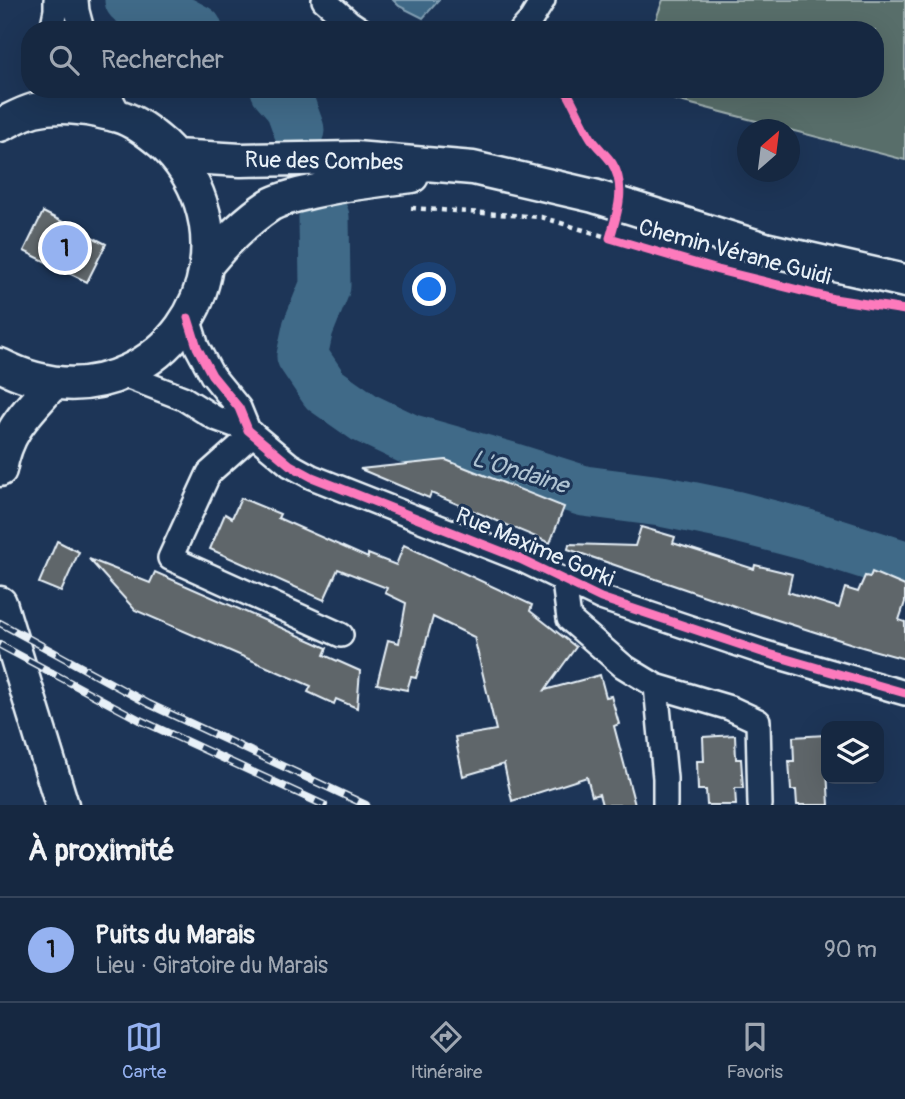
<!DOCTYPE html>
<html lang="fr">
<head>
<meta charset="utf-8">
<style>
	:root { --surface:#162841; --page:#1f3048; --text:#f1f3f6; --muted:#9ea6b1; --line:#35445a; --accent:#95b2f1 }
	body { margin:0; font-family:Pangolin,sans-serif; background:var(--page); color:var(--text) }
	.controls { position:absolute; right:21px; bottom:21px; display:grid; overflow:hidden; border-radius:14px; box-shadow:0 7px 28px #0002 }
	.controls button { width:63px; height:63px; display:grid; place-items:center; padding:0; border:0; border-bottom:2px solid var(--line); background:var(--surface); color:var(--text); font:35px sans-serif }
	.compass { position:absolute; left:737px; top:119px; width:63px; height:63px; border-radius:50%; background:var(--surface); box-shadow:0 7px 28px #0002; rotate:28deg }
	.you { position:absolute; left:430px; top:290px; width:24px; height:24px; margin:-18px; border:5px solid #fff; border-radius:50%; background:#1a73e8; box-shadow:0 0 0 10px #1a73e833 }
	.badge { display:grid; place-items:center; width:46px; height:46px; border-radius:50%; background:var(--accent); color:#111; font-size:23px; font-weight:700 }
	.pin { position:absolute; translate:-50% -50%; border:4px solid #fff; box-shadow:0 2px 7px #0006 }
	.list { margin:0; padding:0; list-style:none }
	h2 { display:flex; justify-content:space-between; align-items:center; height:91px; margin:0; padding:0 28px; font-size:30px }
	h2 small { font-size:23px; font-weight:400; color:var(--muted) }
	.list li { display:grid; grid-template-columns:46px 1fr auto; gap:21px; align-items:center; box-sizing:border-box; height:105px; padding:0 28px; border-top:2px solid var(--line) }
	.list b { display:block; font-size:26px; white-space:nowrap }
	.list p { margin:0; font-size:23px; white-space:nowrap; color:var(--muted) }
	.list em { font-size:23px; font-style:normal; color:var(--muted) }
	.icon { flex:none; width:38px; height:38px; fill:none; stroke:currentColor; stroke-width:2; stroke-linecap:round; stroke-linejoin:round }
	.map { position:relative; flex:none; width:905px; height:805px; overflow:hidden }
	.search { position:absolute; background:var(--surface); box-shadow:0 7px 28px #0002; left:21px; right:21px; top:21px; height:77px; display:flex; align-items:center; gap:18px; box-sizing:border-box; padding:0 24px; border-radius:28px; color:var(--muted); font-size:26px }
	.sheet { height:196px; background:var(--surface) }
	nav { display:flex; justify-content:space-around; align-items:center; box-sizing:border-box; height:98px; border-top:2px solid var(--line); background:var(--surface); font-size:19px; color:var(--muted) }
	nav a { display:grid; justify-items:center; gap:4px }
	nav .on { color:var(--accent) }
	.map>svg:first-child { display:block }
	.green { fill:#586e6a; stroke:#a0b0b1; stroke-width:2 }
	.water { fill:#416b88; stroke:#84a1b5; stroke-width:2 }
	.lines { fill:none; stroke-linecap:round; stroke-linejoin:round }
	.river { stroke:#416b88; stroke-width:51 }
	.building { fill:#5f666b; stroke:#e8f1f8; stroke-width:2 }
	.street-casing { stroke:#e8f1f8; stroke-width:28 }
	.secondary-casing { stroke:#e8f1f8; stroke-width:37 }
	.path { stroke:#e8f1f8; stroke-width:4.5; stroke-dasharray:5 5; stroke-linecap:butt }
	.street { stroke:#1d3557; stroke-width:23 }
	.secondary { stroke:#1d3557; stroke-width:32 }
	.rail-casing { stroke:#e8f1f8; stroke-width:8 }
	.rail { stroke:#1d3557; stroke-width:5; stroke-dasharray:16; stroke-linecap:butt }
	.cycleway-casing { stroke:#1d3557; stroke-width:13 }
	.cycleway { stroke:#fd7abc; stroke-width:9 }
	.labels { text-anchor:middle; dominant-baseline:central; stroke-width:6; stroke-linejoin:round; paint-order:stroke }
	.street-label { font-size:23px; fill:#e8f1f8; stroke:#1d3557 }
	.water-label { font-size:24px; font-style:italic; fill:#aec2d1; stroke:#1d3557 }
</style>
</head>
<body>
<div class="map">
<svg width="905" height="805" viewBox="0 0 905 805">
	<rect width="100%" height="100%" fill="#1d3557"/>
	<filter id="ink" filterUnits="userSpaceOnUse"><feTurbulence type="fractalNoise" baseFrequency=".0143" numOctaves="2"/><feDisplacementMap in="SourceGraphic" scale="14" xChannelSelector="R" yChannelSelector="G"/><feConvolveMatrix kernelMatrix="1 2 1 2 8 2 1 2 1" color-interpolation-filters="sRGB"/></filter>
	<g filter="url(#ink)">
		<path class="green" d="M663,0h242v160l-271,-71h241v-59h-223z"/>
		<path class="water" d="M393,0h46l-16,18 -24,-12z"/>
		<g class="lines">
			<path class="river" d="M130,0l20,5 47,25
				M276,89l14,16 9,25
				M324,217l1,69 -17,42 -6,28 23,34 40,28 44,21 99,28 76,24 77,10 73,15 73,19 98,31"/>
		</g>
		<path class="building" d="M43,212l63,32 -19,38 -63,-31z
			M446,460l118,47 -14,36 -119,-50 -2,5 -69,-29z
			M241,498l39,16 -2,4 90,40v-4l28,11 8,-20 128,60 -2,6 46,36 -31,43 55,-15 6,22 5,-1 8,28 -5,2 21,79h-33l-3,-11 -7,2 -5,-19 -75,24 -8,-37 -41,12 -8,-39 41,-7 -22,-93 -41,-20 -17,61 -5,-1 -4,13 -30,-6 11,-44 11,3 7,-40 -21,-10 2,-5 -49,-19 -14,31 -114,-51 15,-35 7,4z
			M641,527l34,10 -2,6 81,26 1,-4 37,9 -4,18 51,16 6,-20 13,4 7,-16 5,1 2,-5 33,14v16l-6,18 6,2v37l-43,-12 -113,-36 -181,-62 1,-5 66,2z
			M57,541l22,11 -18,40 -22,-9z
			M89,559l61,24 5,-11 172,76 -3,7 36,16 -3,37 -21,-9 -2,5 -26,-12 3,-6 -176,-76z
			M735,735l1,24h5l2,29h-8l1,17h-29l-1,-15h-8l-1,-29h7l-1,-24z
			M825,735l4,70h-32l-1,-15h-5l-2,-29h5l-1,-24z"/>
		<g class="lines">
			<defs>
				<path id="street" d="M76,0l1,11 5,19
					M324,0l25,22 12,8
					M52,30l4,-20v-10
					M522,30l8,-9 13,-21
					M106,89l14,27
					M188,318l9,29 15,28 27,33 9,22 42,35 22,12 208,82 81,39 161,54 143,41
					M121,374l62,24 32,20 33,12
					M253,434l-44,39 -39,85 171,77
					M564,582l5,37 54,47 33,20 74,22 28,13 2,84
					M656,686l9,92v27"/>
				<path id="secondary" d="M0,125c11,-5 23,-12 34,-15 20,-5 44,-3 64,1 6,2 14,3 20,5 17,5 32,17 45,28 72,68 54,185 -35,227 -43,20 -87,15 -128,-6
					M175,156l66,4 114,-2 118,10 121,28 171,53 140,32
					M207,264c18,-22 39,-43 63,-59 12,-7 28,-10 41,-13 33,-8 67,-12 101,-16
					M0,470c7,-41 27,-57 53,-87
					M0,603l62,202"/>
			</defs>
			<use href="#street" class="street-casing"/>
			<use href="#secondary" class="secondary-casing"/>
			<path class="path" d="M411,208l130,9 69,21"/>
			<use href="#street" class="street"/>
			<use href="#secondary" class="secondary"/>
			<defs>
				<path id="rail" d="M0,623l149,81 217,101
					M0,645l140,75 184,85"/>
			</defs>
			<use href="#rail" class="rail-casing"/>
			<use href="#rail" class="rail"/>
			<defs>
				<path id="cycleway" d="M564,89l4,5c8,14 14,30 23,44 6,9 15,16 21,25 15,24 5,51 -2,75l108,32 116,29 71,11
					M188,318l9,29 15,28 27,33 9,22 42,35 22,12 208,82 81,39 161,54 143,41"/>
			</defs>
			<use href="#cycleway" class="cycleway-casing"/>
			<use href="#cycleway" class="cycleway"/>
		</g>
	</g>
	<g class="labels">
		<g class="street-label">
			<text transform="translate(324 161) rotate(1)">Rue des Combes</text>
			<text transform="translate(735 252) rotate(15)">Chemin Vérane Guidi</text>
			<text transform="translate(535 547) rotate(23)">Rue Maxime Gorki</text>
		</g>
		<g class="water-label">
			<text transform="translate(520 472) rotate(17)">L'Ondaine</text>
		</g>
	</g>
</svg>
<div class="controls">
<button><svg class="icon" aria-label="layers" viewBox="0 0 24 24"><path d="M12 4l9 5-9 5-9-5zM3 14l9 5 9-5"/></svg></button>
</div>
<svg class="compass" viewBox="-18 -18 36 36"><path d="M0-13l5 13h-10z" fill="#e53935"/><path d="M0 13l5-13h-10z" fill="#9ea6b1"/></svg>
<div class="you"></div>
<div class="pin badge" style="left:65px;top:248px">1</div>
<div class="search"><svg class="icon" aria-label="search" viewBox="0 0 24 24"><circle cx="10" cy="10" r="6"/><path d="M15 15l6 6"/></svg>Rechercher</div>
</div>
<section class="sheet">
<h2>À proximité<small></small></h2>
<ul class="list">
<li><span class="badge">1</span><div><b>Puits du Marais</b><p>Lieu · Giratoire du Marais</p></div><em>90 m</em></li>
</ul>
</section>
<nav>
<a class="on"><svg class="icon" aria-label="map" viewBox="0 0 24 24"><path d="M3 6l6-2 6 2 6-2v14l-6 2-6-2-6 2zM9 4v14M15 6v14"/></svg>Carte</a>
<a><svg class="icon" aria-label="directions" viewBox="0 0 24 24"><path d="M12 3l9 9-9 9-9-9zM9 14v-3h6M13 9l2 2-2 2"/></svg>Itinéraire</a>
<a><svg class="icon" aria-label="saved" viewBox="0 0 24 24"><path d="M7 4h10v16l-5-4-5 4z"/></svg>Favoris</a>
</nav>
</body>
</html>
